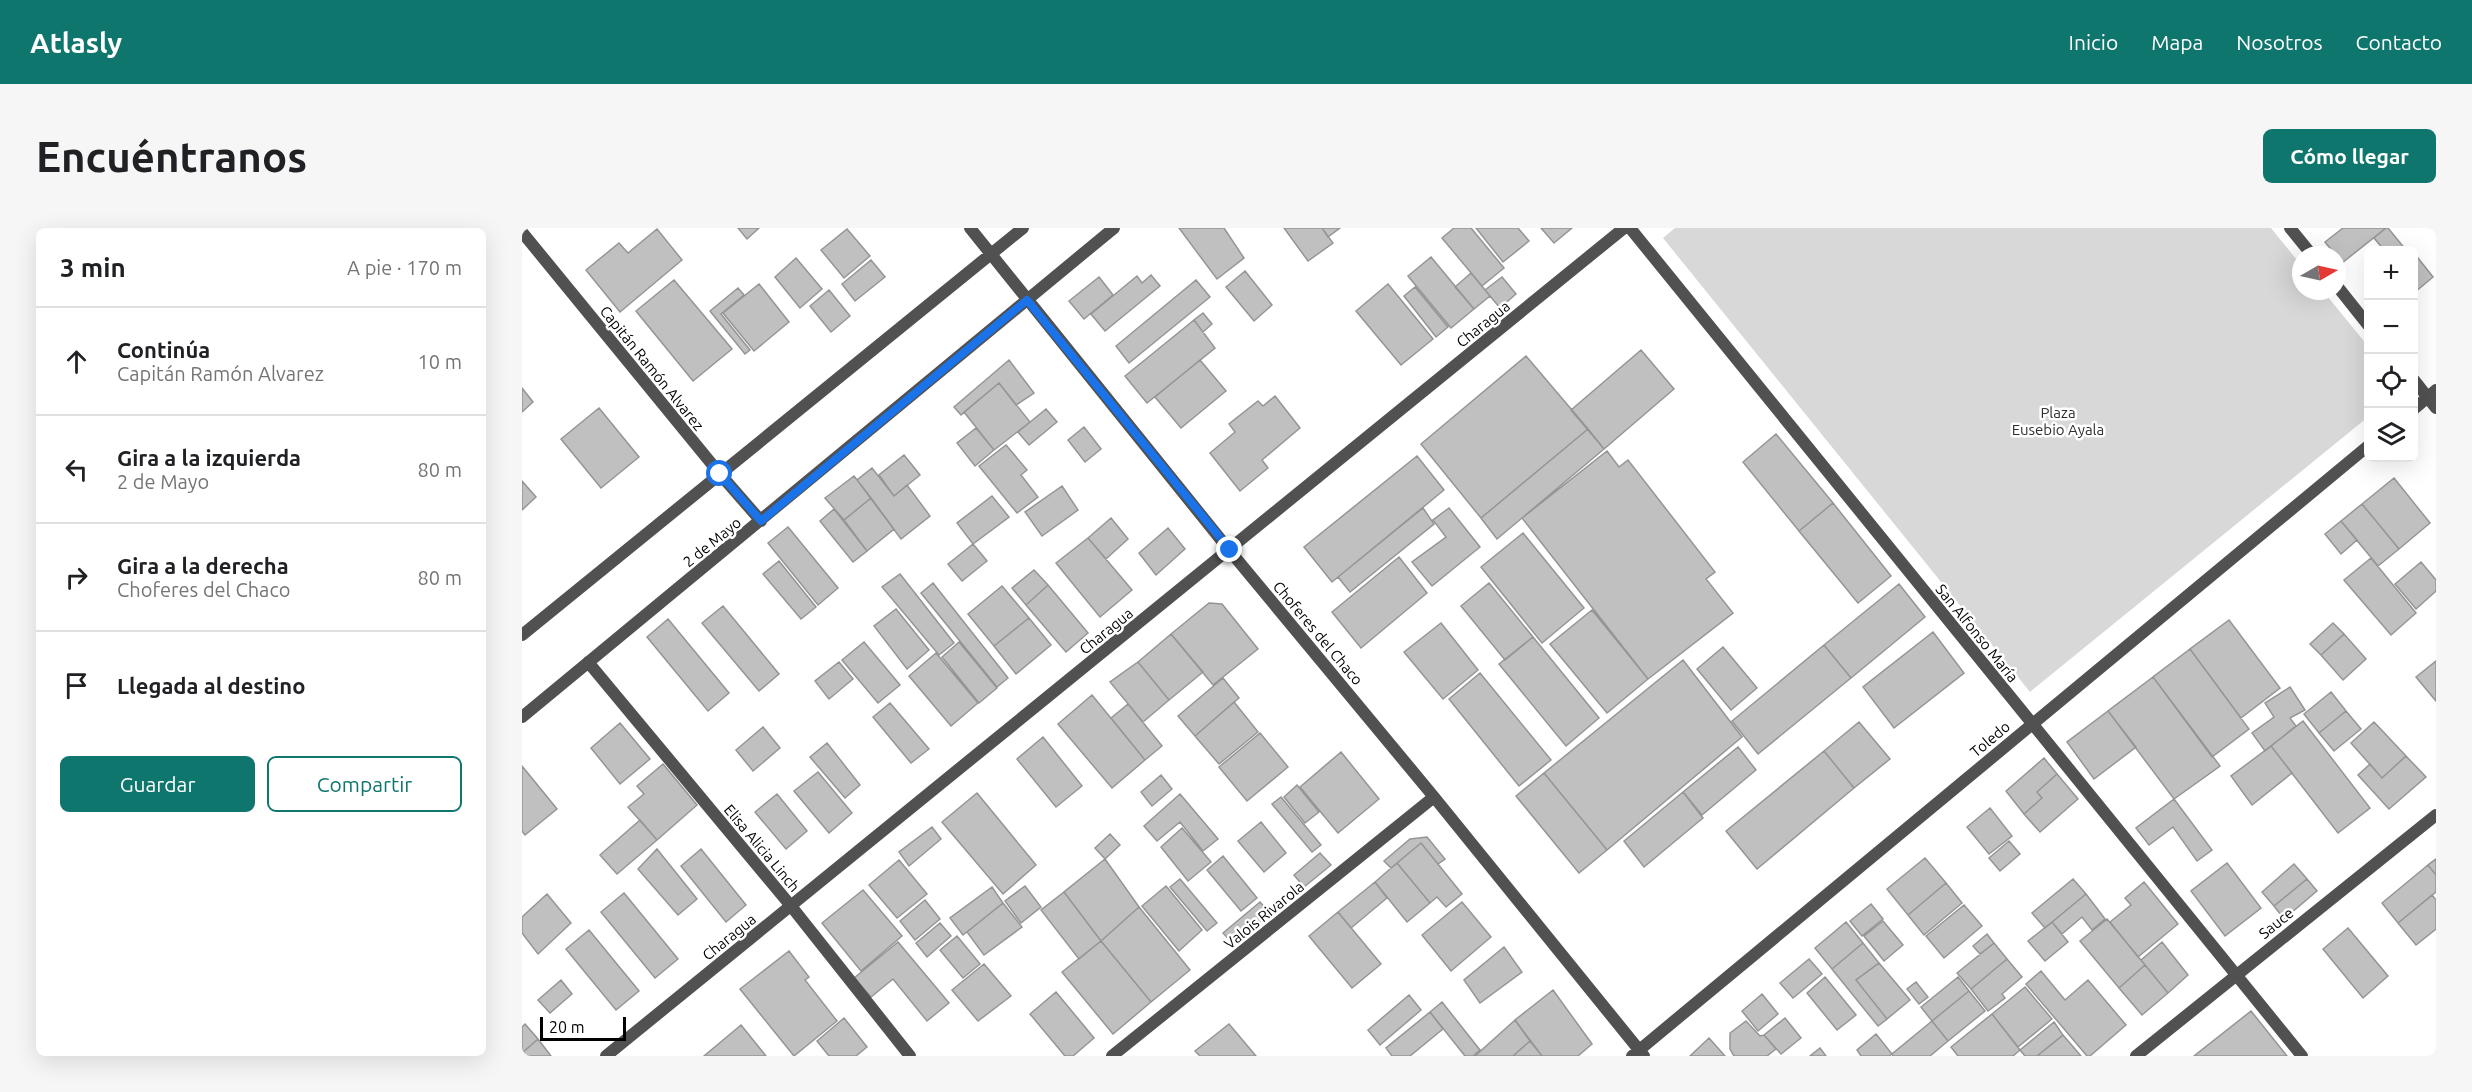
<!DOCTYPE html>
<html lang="es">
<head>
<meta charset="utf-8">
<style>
	:root { --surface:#fff; --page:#f6f6f6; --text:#202124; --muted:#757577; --line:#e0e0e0; --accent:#0f766e }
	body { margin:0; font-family:Ubuntu,sans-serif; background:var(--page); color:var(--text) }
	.controls { position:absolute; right:18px; top:18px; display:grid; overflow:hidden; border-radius:9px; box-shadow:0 6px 24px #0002 }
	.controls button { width:54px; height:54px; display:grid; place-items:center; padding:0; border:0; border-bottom:2px solid var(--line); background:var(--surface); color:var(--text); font:30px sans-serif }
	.compass { position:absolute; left:1770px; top:18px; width:54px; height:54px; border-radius:50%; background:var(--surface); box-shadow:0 6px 24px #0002; rotate:81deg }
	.scale { position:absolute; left:18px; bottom:15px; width:86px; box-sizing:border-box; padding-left:6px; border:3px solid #000; border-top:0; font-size:16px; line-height:21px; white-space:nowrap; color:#000; -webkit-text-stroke:4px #fff; paint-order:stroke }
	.stop { position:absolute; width:18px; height:18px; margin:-14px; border:4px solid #1a73e8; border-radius:50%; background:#fff }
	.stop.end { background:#1a73e8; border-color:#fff; box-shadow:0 2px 6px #0008 }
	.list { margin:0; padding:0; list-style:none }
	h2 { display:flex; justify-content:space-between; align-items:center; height:78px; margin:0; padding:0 24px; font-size:26px }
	h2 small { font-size:20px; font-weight:400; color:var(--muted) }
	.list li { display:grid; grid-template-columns:39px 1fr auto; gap:18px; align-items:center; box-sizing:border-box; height:108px; padding:0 24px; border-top:2px solid var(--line) }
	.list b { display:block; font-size:22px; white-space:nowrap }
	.list p { margin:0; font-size:20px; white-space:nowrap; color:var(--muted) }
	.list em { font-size:20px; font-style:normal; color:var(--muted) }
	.actions { display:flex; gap:12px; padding:18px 24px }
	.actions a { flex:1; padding:14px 0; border:2px solid var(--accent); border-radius:9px; text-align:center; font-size:21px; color:var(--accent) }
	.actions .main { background:var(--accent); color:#fff }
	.icon { flex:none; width:33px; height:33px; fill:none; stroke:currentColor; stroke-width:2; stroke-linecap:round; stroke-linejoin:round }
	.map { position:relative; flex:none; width:1914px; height:828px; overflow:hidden; border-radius:9px }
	header { display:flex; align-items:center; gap:36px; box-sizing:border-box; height:84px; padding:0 30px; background:var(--accent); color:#fff }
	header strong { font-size:28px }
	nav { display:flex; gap:33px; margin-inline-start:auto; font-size:21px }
	.intro { display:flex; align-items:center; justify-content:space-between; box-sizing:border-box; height:144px; padding:0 36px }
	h1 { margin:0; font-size:42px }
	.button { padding:15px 27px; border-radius:9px; background:var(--accent); color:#fff; font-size:21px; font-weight:700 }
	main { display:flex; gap:36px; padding:0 36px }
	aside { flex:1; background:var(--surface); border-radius:9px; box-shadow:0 6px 24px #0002 }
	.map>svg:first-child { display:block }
	.green { fill:#d8d8d8 }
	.building { fill:#c0c0c0; stroke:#959595; stroke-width:1.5 }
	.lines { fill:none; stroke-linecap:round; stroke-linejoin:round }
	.street { stroke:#515151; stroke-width:12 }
	.route { stroke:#1a73e8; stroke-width:8 }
	.labels { text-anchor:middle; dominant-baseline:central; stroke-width:5; stroke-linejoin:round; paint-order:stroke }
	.street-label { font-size:15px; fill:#000; stroke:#fff }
	.park-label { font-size:15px; fill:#2f2f2f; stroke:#fff }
</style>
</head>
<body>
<header>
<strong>Atlasly</strong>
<nav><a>Inicio</a><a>Mapa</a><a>Nosotros</a><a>Contacto</a></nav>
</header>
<div class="intro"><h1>Encuéntranos</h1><a class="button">Cómo llegar</a></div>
<main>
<aside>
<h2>3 min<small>A pie · 170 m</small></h2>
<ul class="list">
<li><svg class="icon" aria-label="ahead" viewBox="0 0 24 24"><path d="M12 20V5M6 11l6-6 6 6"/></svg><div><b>Continúa</b><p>Capitán Ramón Alvarez</p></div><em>10 m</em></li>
<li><svg class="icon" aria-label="left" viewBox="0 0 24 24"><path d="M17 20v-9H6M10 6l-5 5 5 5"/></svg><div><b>Gira a la izquierda</b><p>2 de Mayo</p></div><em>80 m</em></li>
<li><svg class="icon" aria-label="right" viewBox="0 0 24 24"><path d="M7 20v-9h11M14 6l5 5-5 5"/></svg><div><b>Gira a la derecha</b><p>Choferes del Chaco</p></div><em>80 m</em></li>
<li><svg class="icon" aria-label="arrive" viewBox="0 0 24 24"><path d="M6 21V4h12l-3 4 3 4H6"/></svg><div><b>Llegada al destino</b></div></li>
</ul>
<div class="actions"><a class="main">Guardar</a><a>Compartir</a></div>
</aside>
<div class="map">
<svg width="1914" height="828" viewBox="0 0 1914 828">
	<rect width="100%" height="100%" fill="#fff"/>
	<path class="green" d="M1153,0h596l30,37v26h22l45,55v71l-338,275 -367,-454z"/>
	<path class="building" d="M216,0h21l-12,11z
		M657,0h45l20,30 -27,21z
		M762,0h38l11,15 -25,18z
		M800,0h18l-12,9z
		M932,0h17l33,40 -22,18 -40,-48z
		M954,0h42l11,13 -26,21z
		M1019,0h31l-18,15z
		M1821,0h43l-44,35 -17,-21z
		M1864,0h2l18,22h-22l-10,-12z
		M135,1l25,31 -62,52 -34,-42 33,-27 9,10z
		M325,1l23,27 -26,22 -23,-28z
		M909,29l43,52 -23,19 -43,-52z
		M274,30l26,31 -22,19 -25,-31z
		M1896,30l15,19 -19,16v-31z
		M349,32l14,17 -30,24 -13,-17z
		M723,43l27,34 -18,16 -28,-34z
		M949,45l19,23 -16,13 -19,-22z
		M629,47l9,11 -55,45 -14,-17 46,-38 5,7z
		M577,49l14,18 -29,24 -15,-18z
		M980,49l14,17 -16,14 -15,-18z
		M152,52l58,69 -39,32 -57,-70z
		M674,52l14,17 -81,66 -13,-17z
		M237,56l30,38 -35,29 -31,-38z
		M866,56l45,55 -32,26 -45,-54z
		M893,59l33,40 -12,10 -32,-41z
		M216,60l6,7 -23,19 29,36 -5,4 -35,-43z
		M307,62l21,26 -19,16 -21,-26z
		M681,85l9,11 -9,8 -9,-12z
		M672,92l21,28 -68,55 -22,-27z
		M1119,122l33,39 -70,60 -33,-39z
		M1004,128l62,73 -107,89 -60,-74z
		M487,132l25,33 -18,12 -17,-22 -38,32 -7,-8z
		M678,132l26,31 -45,37 -26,-31z
		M477,155l31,39 -36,28 -30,-38z
		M0,160l11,14 -11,10z
		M753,168l25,32 -38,32 6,8 -28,23 -30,-38 25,-21 -6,-8 29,-23 5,5z
		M77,180l40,49 -38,31 -40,-49z
		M524,181l11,13 -28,23 -11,-13z
		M562,199l17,22 -16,13 -17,-22z
		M454,200l18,22 -19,16 -18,-23z
		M1066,201l16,20 -107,90 -16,-21z
		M1254,206l57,69 -34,28 -56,-69z
		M484,217l21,25 -6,5 17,22 -21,16 -38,-47z
		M1085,223l12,16 9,-7 87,112 -9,7 27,34 -85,66 -126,-161z
		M382,227l16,20 -26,21 -15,-21z
		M895,228l27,34 -112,92 -28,-35z
		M350,240l22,28 13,-11 23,31 -29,23 -44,-59z
		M332,248l17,22 -27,22 -19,-22z
		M1872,250l36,45 -31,26 -37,-45z
		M0,253l14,16 -14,13z
		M540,258l16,24 -36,26 -17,-24z
		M470,268l17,21 -36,27 -16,-21z
		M349,270l23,31 -27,22 -23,-31z
		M1311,275l58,73 -33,27 -59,-72z
		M1840,276l37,45 -21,17 -37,-45z
		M901,280l11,16 -84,68 -12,-15z
		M927,280l31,39 -48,39 -20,-24 34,-25 -13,-17z
		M312,281l33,42 -14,11 -33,-41z
		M589,290l17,21 -22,20 -18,-21z
		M1819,293l16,19 -16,14 -16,-20z
		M266,299l50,61 -20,17 -50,-62z
		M646,300l17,21 -29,26 -17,-22z
		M1001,305l61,75 -42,35 -61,-76z
		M566,310l44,52 -32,27 -44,-54z
		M451,316l14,17 -25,20 -14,-17z
		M877,329l28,36 -66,55 -29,-36z
		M1849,330l45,55 -25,22 -47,-55z
		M257,333l37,46 -15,12 -38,-45z
		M1899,334l15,18v11l-20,18 -21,-25z
		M512,342l14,15 -22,20 -14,-17z
		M378,346l54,69 -15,12 -57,-68z
		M411,355l75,95 -11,9 -76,-94z
		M967,355l44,54 -28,23 -44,-54z
		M1377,356l26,33 -74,61 -27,-33z
		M526,357l40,48 -22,19 -40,-47z
		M480,358l27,32 -35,28 -26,-32z
		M687,375l13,1 36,45 -45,36 -42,-51z
		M201,378l56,68 -20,17 -57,-68z
		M374,381l33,41 -22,19 -33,-43z
		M1070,382l56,69 -41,34 -57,-69z
		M507,390l22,27 -35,29 -22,-28z
		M146,391l61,74 -21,18 -61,-74z
		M1707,392l51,68 -39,30 -51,-69z
		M919,395l37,47 -35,29 -39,-47z
		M1811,395l11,11 -23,21 -11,-11z
		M1411,404l31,41 -70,55 -31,-41z
		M649,406l32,38 -34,28 -31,-38z
		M1822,406l22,25 -23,21 -22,-25z
		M1011,409l66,81 -33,28 -67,-82z
		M342,414l36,43 -22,18 -36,-43z
		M437,414l38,46 -18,15 -37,-46z
		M1302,417l27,33 -93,76 -26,-33z
		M1201,419l34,41 -26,22 -34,-41z
		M1668,421l59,80 -37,28 -59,-80z
		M414,425l42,50 -27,23 -42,-50z
		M1161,432l59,77 -135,113 -63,-77z
		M1914,433v40l-20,-24z
		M317,434l14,17 -24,20 -14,-18z
		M616,434l31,38 -26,22 -33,-40z
		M958,445l71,87 -32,26 -70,-87z
		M1631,449l67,89 -46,33 -66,-88z
		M701,450l16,20 -44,38 -17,-20z
		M1768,459l15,23 -15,8 6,8 -31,25 -13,-18 22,-16 -9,-14z
		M1809,464l15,19 -27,22 -15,-19z
		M570,467l53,65 -33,28 -54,-64z
		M712,474l24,30 -39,32 -24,-28z
		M368,475l39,46 -18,14 -38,-46z
		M606,476l34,42 -17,14 -34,-42z
		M1586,483l28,36 -42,32 -27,-37z
		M1824,483l15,18 -27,22 -15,-18z
		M1781,493l67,87 -32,25 -67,-87z
		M1337,494l31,37 -36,29 -30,-37z
		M1852,494l32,34 -24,22 -31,-35z
		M98,495l30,36 -30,25 -29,-36z
		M241,499l17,21 -27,23 -17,-21z
		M738,505l28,34 -41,34 -28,-34z
		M521,509l39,49 -26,21 -39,-48z
		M305,515l33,42 -15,13 -35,-41z
		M1749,518l21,27 -40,32 -21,-29z
		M1216,519l18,23 -54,45 -19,-23z
		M1302,523l30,37 -97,81 -31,-38z
		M819,524l38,47 -41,34 -38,-46z
		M1884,528l20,21 -37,32 -31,-34 12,-11 12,14z
		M1522,530l13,16 -20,18 5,6 -18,16 -18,-23z
		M141,536l34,41 -40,35 -29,-33 16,-13 -7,-8z
		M0,538l35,43 -32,26 -3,-4z
		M296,544l34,41 -23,20 -35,-42z
		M1022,545l63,77 -28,23 -63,-77z
		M1535,546l21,25 -38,33 -16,-18 18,-16 -5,-6z
		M639,547l11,14 -20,17 -11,-14z
		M775,557l22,27 -14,11 -21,-26z
		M1161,564l20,26 -59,49 -20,-26z
		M455,565l59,72 -33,29 -61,-72z
		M255,566l30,37 -21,18 -31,-37z
		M658,566l38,45 -15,12 -23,-29 -23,19 -13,-15z
		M759,569l40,48 -9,7 -40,-48z
		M1652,571l38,51 -15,11 -24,-34 -24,18 -13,-17z
		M1468,580l22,28 -23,18 -22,-27z
		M118,592l17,20 -40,34 -17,-19z
		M739,594l25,31 -22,19 -26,-31z
		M410,599l9,12 -32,27 -10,-14z
		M660,600l29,34 -23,19 -27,-34z
		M588,606l10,11 -15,14 -10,-11z
		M905,609l18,22 -7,5 -17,-21 -30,25 -7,-7 26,-22z
		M1487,613l11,13 -20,17 -11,-13z
		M899,615l41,51 -16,13 -9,-10 -7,6 -33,-40z
		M135,621l40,50 -19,16 -40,-46z
		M179,621l45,56 -20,17 -45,-56z
		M798,625l11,12 -27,22 -10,-12z
		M701,628l34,42 -16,13 -34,-41z
		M1403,630l21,25 -38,32 -21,-26z
		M583,631l34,48 -38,34 -37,-49z
		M1914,631v16l-8,-10z
		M377,632l28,34 -30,24 -28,-33z
		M875,635l33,40 -23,19 -32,-40z
		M1705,635l34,45 -36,28 -34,-45z
		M1772,636l13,15 -33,27 -12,-14z
		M1906,637l8,10v17l-38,31 -16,-20z
		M658,651l37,44 -10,8 -37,-44z
		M1551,651l13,15 -41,34 -13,-15z
		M1785,651l10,12 -33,28 -10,-13z
		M853,654l12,16 -36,30 -13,-16z
		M1622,654l34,42 -40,33 -28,-35 21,-17 -6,-7z
		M1424,655l16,20 -38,32 -16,-20z
		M503,658l16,21 -20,16 -16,-22z
		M644,658l36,44 -23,21 -37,-45z
		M470,659l11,16 -40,32 -13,-17z
		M341,662l39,46 -41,35 -39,-48z
		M542,664l37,49 -22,18 -38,-49z
		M102,665l54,66 -23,19 -54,-66z
		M25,666l24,29 -33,31 -16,-21v-16z
		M1564,666l19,25 -13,11 -10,-13 -20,17 -10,-12z
		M1910,667l4,5v29l-20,16 -18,-22z
		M403,672l15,19 -25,21 -15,-19z
		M738,674l10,12 -36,31 -11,-12z
		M940,674l29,35 -40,34 -29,-36z
		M481,675l19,24 -38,28 -17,-23z
		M1349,676l12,15 -21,17 -12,-15z
		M1442,677l18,21 -38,32 -18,-22z
		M617,679l51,63 -39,32 -50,-61z
		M816,684l43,52 -29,24 -43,-52z
		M1585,691l38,46 -26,23 -39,-47z
		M1361,693l20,24 -19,16 -20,-25z
		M1324,694l17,21 -31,26 -17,-21z
		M1530,694l16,20 -23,19 -17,-20z
		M418,695l11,13 -24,21 -11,-14z
		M1826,700l40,48 -25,22 -40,-49z
		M67,702l50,61 -23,19 -50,-61z
		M1465,706l7,9 -14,11 -7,-8z
		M435,708l23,28 -17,14 -23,-28z
		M579,713l50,61 -38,32 -51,-62z
		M376,714l51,61 -22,18 -34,-42 -22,18 -17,-19z
		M1640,714l26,33 -20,18 -27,-33z
		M1341,715l16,20 -23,17 31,39 -9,7 -46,-57z
		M1472,715l13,16 -36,30 -14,-16z
		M982,719l18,25 -42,31 -16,-23z
		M267,723l20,26 -4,3 32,41 -43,35 -54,-67z
		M1287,731l13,15 -29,24 -13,-15z
		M1485,731l15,18 -20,17 3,4 -17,13 -17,-22z
		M1357,735l31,37 -23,19 -31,-39z
		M462,736l27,32 -33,25 -26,-31z
		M1623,737l23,28 -26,22 -23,-27z
		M1519,743l24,29 23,-20 38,45 -36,31h-3l-61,-72z
		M1303,749l31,38 -19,15 -30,-37z
		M1436,749l11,14 -37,30 -11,-14z
		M39,752l11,14 -22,19 -12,-13z
		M1394,754l12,15 -9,7 -12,-15z
		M1503,759l27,32 -34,28 -26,-33z
		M1031,762l39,54 -14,12h-36l-27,-36z
		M1447,763l16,20 -37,30 -16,-20z
		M534,764l38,46 -21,18h-8l-35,-42z
		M1240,766l16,20 -20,17 -16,-20z
		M887,767l12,15 -41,35 -12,-15z
		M920,774l38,48 -7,6h-8l-35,-44z
		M1729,783l36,45h-93z
		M908,784l13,17 -33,27h-18l-6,-8z
		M1470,786l28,36 -7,6h-55l-7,-9z
		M322,790l23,29 -11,9h-27l-12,-15z
		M1263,790l16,20 -20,16 -17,-19z
		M993,792l15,21 -17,15h-38z
		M1224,793l14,15 4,-1 12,14 -9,7h-33l-4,-7v-16z
		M1410,793l16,20 -18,15h-37l-1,-2z
		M1532,794l9,13 -26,21h-12l-5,-6z
		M3,796l13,15 -16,14v-26z
		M707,796l27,32h-56l-5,-5z
		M219,797l25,31h-62z
		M1354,806l16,20 -3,2h-28l-4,-6z
		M1541,807l18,21h-44z
		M1187,810l16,18h-35z
		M16,811l13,17h-29v-3z
		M1008,813l12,15h-29z
		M1298,820l6,8h-16z"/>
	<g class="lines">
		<path class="street" d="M448,0l260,323 204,246 210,259
			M1108,0l672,828
			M1768,0l22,27
			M0,4l198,242 41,47
			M1815,58l31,39
			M1892,152l22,28
			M1892,181l22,-19
			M0,407l501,-407
			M66,434l203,244 119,150
			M0,489l592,-489
			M84,828l1018,-828
			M590,828l322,-259
			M1110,828l736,-610
			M1614,828l300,-241"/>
	</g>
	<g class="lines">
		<path class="route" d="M198,246l41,47 266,-221 203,250"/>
	</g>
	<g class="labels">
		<g class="street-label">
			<text transform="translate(961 96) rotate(-39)">Charagua</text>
			<text transform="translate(130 140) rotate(51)">Capitán Ramón Alvarez</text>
			<text transform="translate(190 314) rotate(-39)">2 de Mayo</text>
			<text transform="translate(584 403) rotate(-39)">Charagua</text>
			<text transform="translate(796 405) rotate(50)">Choferes del Chaco</text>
			<text transform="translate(1455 405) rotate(51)">San Alfonso María</text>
			<text transform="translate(1468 511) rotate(-40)">Toledo</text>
			<text transform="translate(240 620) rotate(50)">Elisa Alicia Linch</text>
			<text transform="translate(742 687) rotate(-39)">Valois Rivarola</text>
			<text transform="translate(1754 695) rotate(-39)">Sauce</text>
			<text transform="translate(207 709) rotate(-39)">Charagua</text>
		</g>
		<g class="park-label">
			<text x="1536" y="184">Plaza<tspan x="1536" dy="17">Eusebio Ayala</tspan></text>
		</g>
	</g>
</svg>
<div class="controls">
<button>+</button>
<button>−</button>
<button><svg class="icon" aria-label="locate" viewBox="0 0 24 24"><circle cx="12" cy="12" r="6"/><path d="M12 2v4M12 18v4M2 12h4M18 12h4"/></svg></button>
<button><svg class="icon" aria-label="layers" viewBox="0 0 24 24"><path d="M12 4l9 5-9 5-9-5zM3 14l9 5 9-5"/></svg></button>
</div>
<svg class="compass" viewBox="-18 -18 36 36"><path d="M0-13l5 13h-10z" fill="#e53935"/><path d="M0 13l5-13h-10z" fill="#757577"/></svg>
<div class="scale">20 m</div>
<div class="stop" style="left:198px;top:246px"></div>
<div class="stop end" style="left:708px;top:322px"></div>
</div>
</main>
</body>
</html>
